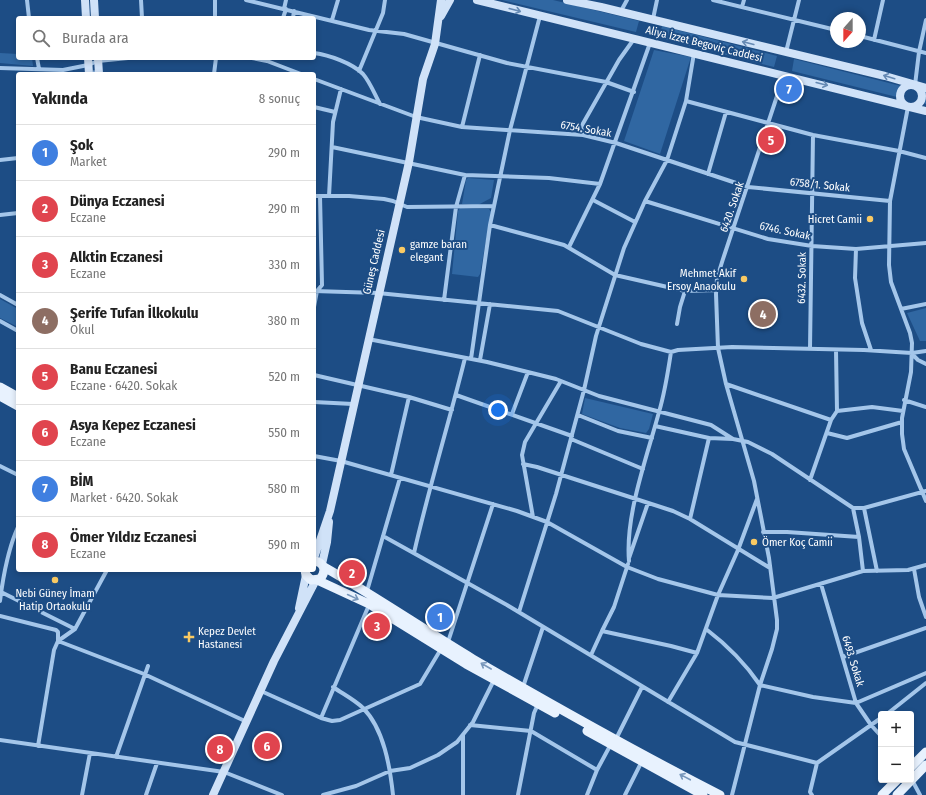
<!DOCTYPE html>
<html lang="tr">
<head>
<meta charset="utf-8">
<style>
	:root { --surface:#fff; --page:#f6f6f6; --text:#222; --muted:#767676; --line:#e0e0e0; --accent:#ea580c }
	body { margin:0; font-family:"Fira Sans Condensed",sans-serif; background:var(--page); color:var(--text) }
	.controls { position:absolute; right:12px; bottom:12px; display:grid; overflow:hidden; border-radius:4px; box-shadow:0 2px 6px #0003 }
	.controls button { width:36px; height:36px; display:grid; place-items:center; padding:0; border:0; border-bottom:1px solid var(--line); background:var(--surface); color:var(--text); font:20px sans-serif }
	.compass { position:absolute; left:830px; top:12px; width:36px; height:36px; border-radius:50%; background:var(--surface); box-shadow:0 2px 6px #0003; rotate:201deg }
	.you { position:absolute; left:498px; top:410px; width:14px; height:14px; margin:-10px; border:3px solid #fff; border-radius:50%; background:#1a73e8; box-shadow:0 0 0 6px #1a73e833 }
	.badge { display:grid; place-items:center; width:26px; height:26px; border-radius:50%; background:var(--accent); color:#fff; font-size:13px; font-weight:700 }
	.pin { position:absolute; translate:-50% -50%; border:2px solid #fff; box-shadow:0 1px 4px #0006 }
	.list { margin:0; padding:0; list-style:none }
	h2 { display:flex; justify-content:space-between; align-items:center; height:52px; margin:0; padding:0 16px; font-size:17px }
	h2 small { font-size:13px; font-weight:400; color:var(--muted) }
	.list li { display:grid; grid-template-columns:26px 1fr auto; gap:12px; align-items:center; box-sizing:border-box; height:56px; padding:0 16px; border-top:1px solid var(--line) }
	.list b { display:block; font-size:15px; white-space:nowrap }
	.list p { margin:0; font-size:13px; white-space:nowrap; color:var(--muted) }
	.list em { font-size:13px; font-style:normal; color:var(--muted) }
	.icon { flex:none; width:22px; height:22px; fill:none; stroke:currentColor; stroke-width:2; stroke-linecap:round; stroke-linejoin:round }
	.map { position:relative; flex:none; width:926px; height:795px; overflow:hidden }
	.search { position:absolute; background:var(--surface); box-shadow:0 2px 6px #0003; left:16px; top:16px; width:300px; height:44px; display:flex; align-items:center; gap:10px; box-sizing:border-box; padding:0 14px; border-radius:4px; color:var(--muted); font-size:15px }
	.panel { position:absolute; background:var(--surface); box-shadow:0 2px 6px #0003; left:16px; top:72px; width:300px; height:500px; border-radius:4px }
	.map>svg:first-child { display:block }
	.green { fill:#3067a2 }
	.lines { fill:none; stroke-linecap:round; stroke-linejoin:round }
	.stream { stroke:#98c1ec; stroke-width:1.5 }
	.street { stroke:#a4c6ea; stroke-width:4 }
	.secondary { stroke:#d0e2f8; stroke-width:8 }
	.primary { stroke:#e8f2fe; stroke-width:9 }
	.oneway { stroke:#6589b3 }
	.oneway2 { stroke:#7897bb }
	.poi-dot { fill:#faca63; stroke:#1d4d85; stroke-width:1.5 }
	.labels { text-anchor:middle; dominant-baseline:central; stroke-width:4; stroke-linejoin:round; paint-order:stroke }
	.street-label { font-size:11px; fill:#fff; stroke:#1d4d85 }
	.poi-label { font-size:11px; fill:#fff; stroke:#1d4d85; text-anchor:start }
</style>
</head>
<body>
<div class="map">
<svg width="926" height="795" viewBox="0 0 926 795">
	<rect width="100%" height="100%" fill="#1d4d85"/>
	<path class="green" d="M502,0h51l86,21 -3,11z
		M662,26l115,30 -3,11 -115,-29z
		M654,50l37,7 -31,97 -36,-13z
		M0,53l18,1v4h14l1,8 -33,-3z
		M794,59l107,27 -4,11 -105,-26z
		M920,91l6,1v12l-8,-2z
		M468,178l26,2 -3,18 -13,7 -16,-1 4,-24z
		M460,208l29,1 2,3 -11,62 -2,3 -26,-3 6,-63z
		M0,299l18,10v18l-18,-9z
		M926,308v33h-6l-13,-28z
		M585,398l68,16 -4,15 -3,4 -26,-5 -38,-14z"/>
	<g class="lines">
		<path class="stream" d="M94,71v3"/>
		<path class="street" d="M27,0l2,18
			M141,0l1,18
			M215,0v18
			M246,0l123,30 35,4 103,29 99,19 28,10
			M713,0l123,30
			M742,7l2,-7
			M284,9l2,-9
			M621,11l6,-11
			M283,18l3,-9
			M293,18l1,-7
			M653,19l4,-19
			M332,20l6,-20
			M860,36l66,17
			M874,40l9,-40
			M786,52l13,-52
			M314,53c15,2 38,10 49,21 7,8 12,21 17,30
			M37,58l3,16
			M252,58l15,3 34,13
			M0,68l63,2 25,-5 10,-4 30,-3
			M359,71l24,-58 2,-13
			M214,74l2,-16
			M314,79l102,38 46,10 121,8 33,8 132,44 142,14
			M915,85l4,-33 7,-32
			M686,101l127,34 86,16 27,7
			M314,107l21,5
			M908,107l-18,94 -1,64 2,17 19,51 2,10 -1,29 -9,46v16l2,15 22,52
			M462,127l18,-72
			M583,135l-2,-8 38,-67 15,-21
			M332,147l133,28 84,3 51,6
			M0,160l18,-2
			M708,174l18,-62
			M314,196h35l35,3 9,2 14,6 87,-1
			M329,196l4,-74 8,-33
			M593,200l42,22
			M645,201l123,38 44,7 44,3 70,-6
			M0,215l18,-2
			M490,225l20,-95 30,-114
			M569,247l31,-63 50,-141
			M856,249l-1,29 7,45 9,27
			M314,291l64,2 180,18 83,33 30,8 7,-2 54,-3 132,3 48,3 14,-2
			M0,295l18,10
			M444,300l12,-93 9,-32
			M314,307l3,-16 5,-6 -2,-89
			M901,309l25,-5
			M0,321l18,10
			M677,324l3,-17 5,-16
			M368,339l119,23 69,17 43,17 112,29 22,14
			M810,349l3,-214
			M912,354l6,6 8,4
			M471,359l19,-134 74,20 51,30 70,16 31,-1
			M480,360l10,-56
			M314,375l95,22 43,13
			M726,384l105,36
			M456,395l116,41
			M904,400l22,7
			M314,402l39,2
			M837,411l35,-4 31,4
			M512,414l16,-42
			M578,415l40,16 34,7
			M655,426l54,12 24,1 15,3 24,12 81,54h11l62,-17
			M827,433l20,5 55,-16
			M571,439l72,30
			M314,456l27,5 176,50 30,11 80,45 31,12 60,16 55,3 90,-27 45,-1 18,-5
			M523,464l14,3 136,44 17,8 80,49
			M0,466l18,9
			M391,475l18,-78
			M810,480l21,-60 6,-9 -1,-61
			M853,508l6,29
			M864,508l13,63
			M533,517l-11,-62 3,-13 36,-61
			M690,519l19,-81
			M763,532h24l72,5 4,34
			M383,536l124,69 228,137 82,21
			M414,553c15,-66 35,-130 51,-195
			M629,558l19,-55
			M629,561c-4,-46 18,-104 30,-149 6,-20 9,-40 12,-60
			M914,569l5,28 7,20
			M821,584l35,119 15,22 10,11
			M367,591l33,-113
			M1,592l74,37
			M0,601c3,-24 8,-52 18,-74
			M519,612l37,-118 28,-104 12,-54 28,-88 21,-47 22,-41 19,-59 8,-48
			M0,616l56,14 2,2v9l86,33 103,48
			M706,629c21,16 39,34 54,56l53,12 43,6 70,-30
			M602,631l12,-24 14,-43
			M448,642l45,-138
			M591,655l11,-24 69,15 26,7
			M843,657l83,-29
			M333,687c10,7 22,13 30,21 21,21 27,59 30,87
			M523,687l20,-60
			M261,691l60,27 11,3 8,-1 80,-36 21,-35
			M668,702l29,-49 21,-58 20,-45 19,-51
			M887,714l39,-31
			M321,718l48,-113
			M470,725l61,6 66,39 -10,25
			M463,735v60
			M616,739l26,-52
			M0,740l224,32 58,23
			M38,746l16,-96 4,-9 17,-12 32,-59
			M116,757l32,-91
			M597,770l14,-26
			M912,780l8,15
			M82,795l8,-42
			M146,795l11,-32
			M323,795l33,-9 34,-15 20,-3 28,-13 19,-13 16,-20 21,-42
			M518,795l16,-82 4,-9
			M625,795l17,-34
			M732,795l28,-110 12,-36 5,-20v-9l-8,-62 -15,-77 -28,-97 -8,-36 -2,-54 1,-16 6,-19 61,-184
			M812,795l-2,-3 7,-29 64,-45"/>
		<path class="secondary" d="M85,0l1,18
			M94,0l1,18
			M477,0l449,111
			M567,0l34,7 284,69 41,12
			M441,16l9,-16
			M88,58l1,16
			M98,58l1,16
			M900 96a11 11 0 1 1 22 0a11 11 0 1 1-22 0Z
			M314,558l16,-47 79,-349 14,-83 12,-35 6,-44
			M322,564l5,-22 2,-20
			M299,608l7,-33
			M213,795l61,-134 42,-81"/>
		<path class="primary" d="M0,387l18,10
			M0,396l18,10
			M324,567c51,29 99,62 149,92 81,47 163,93 247,136
			M305,570l1,5 5,5 9,-1c7,-8 4,-17 -6,-18
			M317,580l52,24 97,60 89,49
			M587,731l116,64
			M911,767l15,-15
			M882,795l15,-15
			M897,795l29,-30"/>
	</g>
	<defs><path id="oneway-shaft" d="M-6 0H5M1.5-3L5.5 0L1.5 3" fill="none" stroke-width="1.6" stroke-linecap="round" stroke-linejoin="round"/></defs>
	<g class="oneway">
		<use href="#oneway-shaft" transform="translate(515 10) rotate(15)"/>
		<use href="#oneway-shaft" transform="translate(748 43) rotate(-166)"/>
		<use href="#oneway-shaft" transform="translate(889 77) rotate(-163)"/>
		<use href="#oneway-shaft" transform="translate(822 84) rotate(14)"/>
	</g>
	<g class="oneway2">
		<use href="#oneway-shaft" transform="translate(353 597) rotate(25)"/>
		<use href="#oneway-shaft" transform="translate(486 666) rotate(-150)"/>
		<use href="#oneway-shaft" transform="translate(685 777) rotate(-152)"/>
	</g>
	<g class="poi-dot">
		<circle cx="870" cy="219" r="4"/>
		<circle cx="402" cy="250" r="4"/>
		<circle cx="744" cy="279" r="4"/>
		<circle cx="754" cy="542" r="4"/>
		<circle cx="55" cy="580" r="4"/>
		<path d="M187 631h4v4h4v4h-4v4h-4v-4h-4v-4h4z"/>
	</g>
	<g class="labels">
		<g class="street-label">
			<text transform="translate(704 44) rotate(14)">Aliya İzzet Begoviç Caddesi</text>
			<text transform="translate(586 129) rotate(10)">6754. Sokak</text>
			<text transform="translate(820 185) rotate(6)">6758/1. Sokak</text>
			<text transform="translate(732 207) rotate(-71)">6420. Sokak</text>
			<text transform="translate(785 231) rotate(12)">6746. Sokak</text>
			<text transform="translate(374 262) rotate(-77)">Güneş Caddesi</text>
			<text transform="translate(802 278) rotate(-89)">6432. Sokak</text>
			<text transform="translate(853 661) rotate(73)">6493. Sokak</text>
		</g>
		<g class="poi-label">
			<text x="862" y="219" text-anchor="end">Hicret Camii</text>
			<text x="410" y="244">gamze baran<tspan x="410" dy="13">elegant</tspan></text>
			<text x="736" y="273" text-anchor="end">Mehmet Akif<tspan x="736" dy="13">Ersoy Anaokulu</tspan></text>
			<text x="762" y="542">Ömer Koç Camii</text>
			<text x="55" y="593" text-anchor="middle">Nebi Güney İmam<tspan x="55" dy="13">Hatip Ortaokulu</tspan></text>
			<text x="198" y="631">Kepez Devlet<tspan x="198" dy="13">Hastanesi</tspan></text>
		</g>
	</g>
</svg>
<div class="controls">
<button>+</button>
<button>−</button>
</div>
<svg class="compass" viewBox="-18 -18 36 36"><path d="M0-13l5 13h-10z" fill="#e53935"/><path d="M0 13l5-13h-10z" fill="#767676"/></svg>
<div class="you"></div>
<div class="pin badge" style="left:440px;top:617px;background:#3f7fe0">1</div>
<div class="pin badge" style="left:352px;top:573px;background:#e0444e">2</div>
<div class="pin badge" style="left:377px;top:626px;background:#e0444e">3</div>
<div class="pin badge" style="left:763px;top:314px;background:#8d6e63">4</div>
<div class="pin badge" style="left:771px;top:140px;background:#e0444e">5</div>
<div class="pin badge" style="left:267px;top:746px;background:#e0444e">6</div>
<div class="pin badge" style="left:789px;top:89px;background:#3f7fe0">7</div>
<div class="pin badge" style="left:220px;top:749px;background:#e0444e">8</div>
<div class="search"><svg class="icon" aria-label="search" viewBox="0 0 24 24"><circle cx="10" cy="10" r="6"/><path d="M15 15l6 6"/></svg>Burada ara</div>
<section class="panel">
<h2>Yakında<small>8 sonuç</small></h2>
<ul class="list">
<li><span class="badge" style="background:#3f7fe0">1</span><div><b>Şok</b><p>Market</p></div><em>290 m</em></li>
<li><span class="badge" style="background:#e0444e">2</span><div><b>Dünya Eczanesi</b><p>Eczane</p></div><em>290 m</em></li>
<li><span class="badge" style="background:#e0444e">3</span><div><b>Alktin Eczanesi</b><p>Eczane</p></div><em>330 m</em></li>
<li><span class="badge" style="background:#8d6e63">4</span><div><b>Şerife Tufan İlkokulu</b><p>Okul</p></div><em>380 m</em></li>
<li><span class="badge" style="background:#e0444e">5</span><div><b>Banu Eczanesi</b><p>Eczane · 6420. Sokak</p></div><em>520 m</em></li>
<li><span class="badge" style="background:#e0444e">6</span><div><b>Asya Kepez Eczanesi</b><p>Eczane</p></div><em>550 m</em></li>
<li><span class="badge" style="background:#3f7fe0">7</span><div><b>BİM</b><p>Market · 6420. Sokak</p></div><em>580 m</em></li>
<li><span class="badge" style="background:#e0444e">8</span><div><b>Ömer Yıldız Eczanesi</b><p>Eczane</p></div><em>590 m</em></li>
</ul>
</section>
</div>
</body>
</html>
